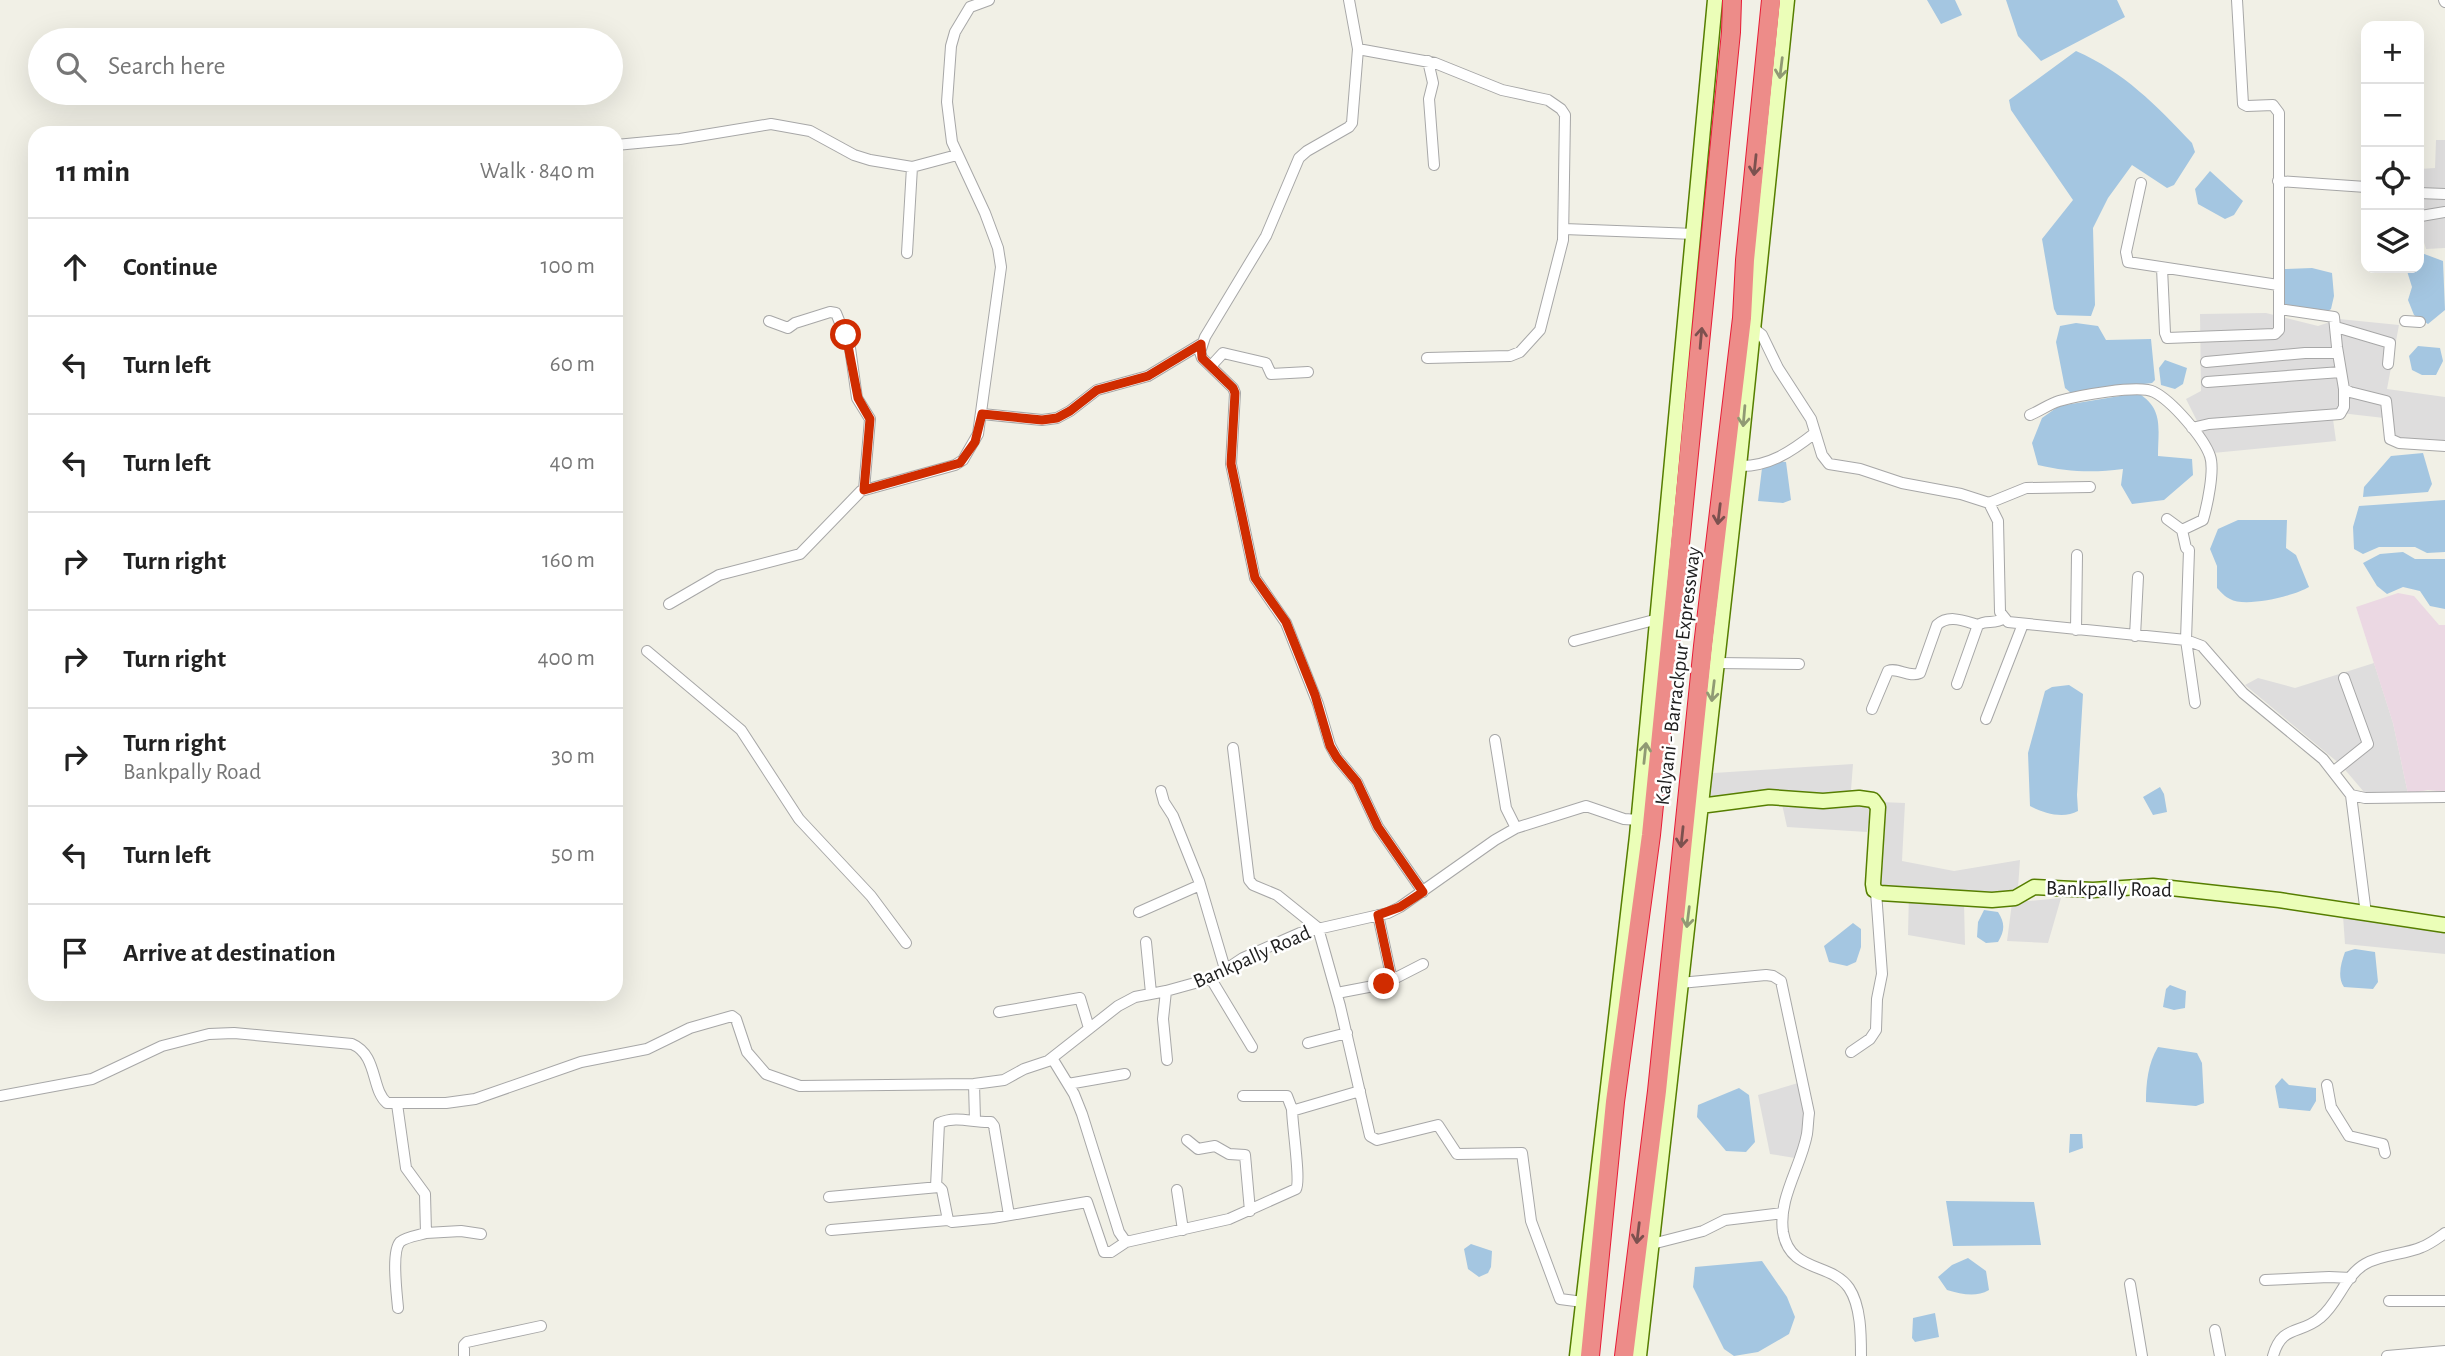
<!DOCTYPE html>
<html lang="en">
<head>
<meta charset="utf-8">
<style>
	:root { --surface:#fff; --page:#f6f6f6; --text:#222; --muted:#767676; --line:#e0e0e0 }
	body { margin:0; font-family:"Alegreya Sans",sans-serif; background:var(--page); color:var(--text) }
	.controls { position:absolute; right:21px; top:21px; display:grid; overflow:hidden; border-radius:14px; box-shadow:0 7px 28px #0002 }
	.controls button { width:63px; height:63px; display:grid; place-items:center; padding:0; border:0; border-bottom:2px solid var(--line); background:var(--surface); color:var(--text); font:35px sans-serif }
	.stop { position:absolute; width:21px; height:21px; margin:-16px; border:5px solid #d02c00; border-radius:50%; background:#fff }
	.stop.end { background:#d02c00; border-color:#fff; box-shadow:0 2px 7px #0008 }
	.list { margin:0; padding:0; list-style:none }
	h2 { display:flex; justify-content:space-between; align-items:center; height:91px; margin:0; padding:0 28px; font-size:30px }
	h2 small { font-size:23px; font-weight:400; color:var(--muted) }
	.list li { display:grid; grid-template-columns:46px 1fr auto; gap:21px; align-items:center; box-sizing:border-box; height:98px; padding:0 28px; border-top:2px solid var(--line) }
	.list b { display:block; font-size:26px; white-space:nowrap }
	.list p { margin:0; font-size:23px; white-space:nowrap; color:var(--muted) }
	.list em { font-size:23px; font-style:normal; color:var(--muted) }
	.icon { flex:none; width:38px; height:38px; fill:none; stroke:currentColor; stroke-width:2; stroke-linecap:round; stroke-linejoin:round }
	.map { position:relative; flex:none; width:2445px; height:1356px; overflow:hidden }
	.search { position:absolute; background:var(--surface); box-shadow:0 7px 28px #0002; left:28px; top:28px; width:595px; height:77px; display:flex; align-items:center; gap:18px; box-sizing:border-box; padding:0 24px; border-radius:38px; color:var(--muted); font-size:26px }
	.panel { position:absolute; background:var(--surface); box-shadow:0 7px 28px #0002; left:28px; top:126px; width:595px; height:875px; border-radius:21px }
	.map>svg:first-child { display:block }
	.residential { fill:#dedddd }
	.industrial { fill:#ebd8e3 }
	.water { fill:#a4c6e1 }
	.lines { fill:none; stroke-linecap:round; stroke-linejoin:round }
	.street-casing { stroke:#a7a7a7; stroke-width:12 }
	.secondary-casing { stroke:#567e00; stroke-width:17 }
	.highway-casing { stroke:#e71c36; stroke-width:20 }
	.street { stroke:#fff; stroke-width:10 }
	.secondary { stroke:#ebfeb8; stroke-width:14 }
	.highway { stroke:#ed8c89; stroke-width:18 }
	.oneway { stroke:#909a74 }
	.oneway2 { stroke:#7c514f }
	.route { stroke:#d02c00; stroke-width:9 }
	.labels { text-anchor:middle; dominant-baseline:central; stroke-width:5; stroke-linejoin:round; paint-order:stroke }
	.street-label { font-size:21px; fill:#202020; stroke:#fff }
</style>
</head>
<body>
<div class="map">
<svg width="2445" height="1356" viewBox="0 0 2445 1356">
	<rect width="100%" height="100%" fill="#f1f0e6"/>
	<path class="residential" d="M2436,140h9v108l-19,1 -7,-23v-57l16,-1z
		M2266,313l52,13 21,-7 60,6 -12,64 58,8v46l-58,-6 -3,-19 -52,-6 4,29 -123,12 -27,-54 15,-8 -1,-77z
		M2374,663l19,60 15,71 -44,-2 -23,-27 -96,-80 13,-7 37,10z
		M1853,764l-2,26 23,8 -7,34 -80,-5 -7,-32 -85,10 3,-31z
		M1880,802l25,1 -3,58 52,10 66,-11 -3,42 44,-4 -13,45 -41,-2 5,-38h-48l1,42 -57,-10 1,-43 -34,-2z
		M2343,916l102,15v23l-100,-10z
		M1798,1083l7,30 -2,19 -8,26 -25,-4 -12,-59z"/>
	<path class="industrial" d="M2398,593l16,3 25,29h6v167l-17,-2 -20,4 -15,-71 -37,-116z"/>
	<path class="water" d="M1927,0h28l7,15 -21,9z
		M2006,0h111l8,17 -84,44 -23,-25z
		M2076,51c48,21 80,54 116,92l3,9 -21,33 -7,3 -35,-23 -24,33 -15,30 2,77 -4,11 -34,-1 -3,-6 -12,-70 31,-39 -62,-90 -2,-10z
		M2210,171l33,30 -9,14 -9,4 -27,-15 -3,-15z
		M2419,252l24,9 2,49 -17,14 -14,-9 -6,-15 4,-13 -5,-16 -27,-3h39z
		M2312,268l20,5 2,23 -3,13 -6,4 -46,-6v-28l6,-10z
		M2076,323l22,3 8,14 45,-1 4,41 -3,3 -81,10 -6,-5 -9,-46 4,-16z
		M2418,346l22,2 3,13 -7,14h-14l-10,-5 -3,-14z
		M2165,360l22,8 -4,16 -8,5 -14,-4 -2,-17z
		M2138,393c26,16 20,35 20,63l34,3 1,16 -29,25 -32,4 -11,-19 2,-16c-30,4 -55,3 -85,-4l-6,-22 10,-25 17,-12z
		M2423,453l9,31 -4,8 -65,5 1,-10 27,-31z
		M1763,460l23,2 5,38 -8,3 -25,-2z
		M2445,500v52l-18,1 -12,-6h-36l-16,7 -9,-5 -1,-22 6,-21z
		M2238,520h49l-1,28 10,7 13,32c-15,9 -64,21 -79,12 -5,-2 -9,-7 -13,-11v-22l-7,-17 8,-20z
		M2403,552l12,7h30v50l-15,-3 -10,-15 -17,-4 -16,7 -10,-8 -14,-23 17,-9z
		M2069,685l14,9 -6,101 1,16c-14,8 -33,3 -48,-5l-2,-53 17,-62 7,-4z
		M2160,787l4,7 3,18 -14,3 -10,-18z
		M1984,910l14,2c7,11 7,18 0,30l-12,1 -9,-6 1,-15z
		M1853,923l8,6v18l-5,15 -9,4 -18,-4 -5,-16z
		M2355,949l20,3 3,30 -5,7 -29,-2c-7,-10 -3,-24 1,-35z
		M2170,985l16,6 -1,17 -11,2 -11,-3 3,-18z
		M2158,1047l39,6 5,10 2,40 -8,3 -50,-4c0,-19 2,-39 12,-55z
		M2282,1078l7,7 27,3v13l-6,10 -31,-3 -4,-22z
		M1739,1088l10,7 6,47 -9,10 -20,-1 -29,-34 1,-12z
		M2070,1134h12l1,14 -14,5z
		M1946,1201l88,1 7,43 -88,1z
		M1471,1244l21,7 -1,16 -3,6 -9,4 -11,-8 -4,-20z
		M1968,1258l18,13 3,19c-14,8 -27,4 -42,0l-9,-13 14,-12z
		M1762,1261l25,36 8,20 -6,17 -31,18 -24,4 -10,-7 -31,-62 2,-20z
		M1935,1313l4,24 -24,5 -3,-4 1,-20z"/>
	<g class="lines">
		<defs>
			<path id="street" d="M1349,0l9,49 -6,74 -3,4 -42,24 -8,7 -33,78 -61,101 -5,15 2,6 31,30 2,5 -4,71 24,114 31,45 32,81 12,41 7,13 20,24 21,45 45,65
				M2237,0l6,104 4,2 26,-1 6,8v196l55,8 3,30 7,42 6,3 36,9 4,38 9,4 46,3
				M2444,0l1,2
				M1358,49l77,14 67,27 46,10 13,9 4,6 -2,125 -23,90 -20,22 -10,4 -83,2
				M1428,61l5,22 -4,16 5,66
				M616,145l64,-6 91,-15 39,7 44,24 16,5 42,7 45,-12
				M2278,181l88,6
				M2141,183l-15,69 2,10 150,23
				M2419,193l26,1
				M2421,216l24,-4
				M1564,229l131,5
				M907,253l5,-86
				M2162,268l3,65 2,5 108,-4 4,-4v-21
				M769,321l19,7 7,-5 35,-11 6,1 14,35 7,50 13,21 -6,71
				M2405,321l15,1
				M1752,327l10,8 16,33 33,51 11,36 7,9 31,5 42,14 59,11 28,9 9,18 2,91 8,10 178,18 16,6 41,47 80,66 28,36 14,3 80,-1
				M2336,327l54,16 -2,21
				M2206,362l99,-9h33
				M1211,366l12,-13 43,10 5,11 37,-2
				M2207,382l134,-10
				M982,414l60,6 15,-2 13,-7 27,-21 51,-14 53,-32
				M2030,415c10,-4 19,-11 29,-14 18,-5 80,-17 95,-9 18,9 50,46 56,64 5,14 -3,50 -7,64l-21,10 4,18 3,2 -3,90 9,63
				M2192,428l17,-4 131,-10 4,-7v-18
				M1739,466c30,1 53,-15 76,-33
				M1989,503l37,-15 64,-1
				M2167,519l15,11
				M669,604l50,-29 81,-21 61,-63 94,-26 8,-5 15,-26 23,-167 -3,-19 -13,-35 -33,-71 -5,-40 4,-56 4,-14 15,-25 19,-7
				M2076,630l1,-75
				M2135,636l3,-59
				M1574,641l84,-22
				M647,651l94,79 58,89 72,77 35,47
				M1716,663l83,1
				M1957,684l21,-59c8,-6 17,0 26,-7
				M1872,709l16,-38c10,-4 21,7 32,2l17,-48c12,-11 27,-4 41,0
				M1986,719l37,-95
				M1495,740l11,68 10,20
				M1233,748l16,132 4,5 24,10 41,33 22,78 30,130 7,4 61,-15 19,29 65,-1 9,68 29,78 23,3
				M2333,772l35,-28 -24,-66
				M1161,791l3,11 9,14 26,65 26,88
				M2351,795l15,119
				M1139,912l61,-27
				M1378,915l14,65
				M1146,942l5,51
				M1211,979l41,68
				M1680,983l86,-8 7,1 8,5 28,132c-1,7 -1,14 -2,21 -6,33 -29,64 -24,98 7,41 48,30 66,56 12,18 12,47 12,68
				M1166,991l-3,28 4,41
				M1337,993l47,-9 39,-20
				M999,1012l81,-14 9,30
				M1308,1043l39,-10
				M1851,1052l19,-13 6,-9 1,-31 5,-25 -6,-82
				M1052,1058l22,36 8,20 37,118 7,10 103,-23 67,-30c5,-8 -4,-65 -4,-80
				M974,1084l1,36
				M1068,1084l57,-10
				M2327,1085l4,22 18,29 34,8 2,9
				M0,1096l92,-17 70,-33 47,-12 25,-1 118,11c26,11 19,46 35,59h59l29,-4 106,-37 66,-13 43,-21 42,-12 4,3 11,33 19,22 34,12 174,-2 30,-4 20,-11 24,-8 70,-55 17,-9 31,-6 47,-13 30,-20 57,-25 88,-20 12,-6 95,-67 21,-12 70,-22 38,13 15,1
				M1243,1096h44l5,13 3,1 65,-19
				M397,1104l9,64 19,26 1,39 35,-2 20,3
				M1187,1140l11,9 17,-3 14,8 16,1 5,56
				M936,1187l3,-64c18,-8 34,0 52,-1l3,4 15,89
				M1177,1190l6,40
				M829,1197l110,-10 3,3 6,30 4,2 41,-4 94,-16 17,50h7l15,-10
				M831,1230l117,-10
				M1652,1244l51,-13 22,-11 58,-7
				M2265,1280l64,-3 22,1
				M2130,1284l12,72
				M2389,1301h56
				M398,1308c-1,-13 -7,-56 2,-66 5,-5 20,-7 26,-9
				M2215,1330l5,26
				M464,1356v-11l3,-3 74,-16
				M2273,1356c9,-32 27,-21 47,-38 19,-15 24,-42 45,-54 17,-10 39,-9 57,-17 8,-3 16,-9 23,-14
				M2387,1356l58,-5"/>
			<path id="secondary" d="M1700,806l69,-9 54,4 36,-3 14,2 5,7 -5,77 1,6 6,3 112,7 23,-2 19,-11 59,3 60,-4 126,14 166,25
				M1577,1356l60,-520 78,-836
				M1639,1356l100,-890 48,-466"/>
			<path id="highway" d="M1590,1356l25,-254 36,-267 80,-803 1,-32
				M1624,1356l33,-265 46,-445 39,-328 3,-58 26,-260"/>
		</defs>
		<use href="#street" class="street-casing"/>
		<use href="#secondary" class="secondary-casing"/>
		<use href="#highway" class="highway-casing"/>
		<use href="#street" class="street"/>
		<use href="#secondary" class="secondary"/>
		<use href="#highway" class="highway"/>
	</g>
	<defs><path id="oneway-shaft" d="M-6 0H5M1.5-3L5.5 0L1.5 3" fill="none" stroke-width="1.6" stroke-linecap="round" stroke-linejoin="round" transform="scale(1.75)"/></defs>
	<g class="oneway">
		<use href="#oneway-shaft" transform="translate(1781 68) rotate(97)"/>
		<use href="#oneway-shaft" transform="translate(1744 416) rotate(95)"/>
		<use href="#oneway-shaft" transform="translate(1713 691) rotate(97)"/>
		<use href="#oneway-shaft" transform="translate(1645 753) rotate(-84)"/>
		<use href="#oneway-shaft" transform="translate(1688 917) rotate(97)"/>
	</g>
	<g class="oneway2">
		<use href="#oneway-shaft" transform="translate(1755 165) rotate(96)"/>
		<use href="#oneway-shaft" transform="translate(1701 338) rotate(-85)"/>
		<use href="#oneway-shaft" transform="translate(1719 514) rotate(97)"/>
		<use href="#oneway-shaft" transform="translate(1682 837) rotate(96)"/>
		<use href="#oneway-shaft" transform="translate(1638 1233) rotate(97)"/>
	</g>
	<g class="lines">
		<path class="route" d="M846,335l12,63 12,21 -6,71 96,-27 15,-21 7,-28 60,6 15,-2 13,-7 27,-21 51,-14 53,-32 1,14 31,30 2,5 -4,71 24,114 31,44 29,73 15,51 7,12 20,24 21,45 45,65 -23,15 -22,8 14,65 -8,4"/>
	</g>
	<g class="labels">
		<g class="street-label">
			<text transform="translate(1678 676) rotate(-83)">Kalyani - Barrackpur Expressway</text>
			<text transform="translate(2109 889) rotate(1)">Bankpally Road</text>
			<text transform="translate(1252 957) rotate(-24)">Bankpally Road</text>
		</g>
	</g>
</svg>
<div class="controls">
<button>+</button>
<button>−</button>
<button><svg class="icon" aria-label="locate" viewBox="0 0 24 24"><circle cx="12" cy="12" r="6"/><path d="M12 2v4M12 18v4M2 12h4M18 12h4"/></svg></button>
<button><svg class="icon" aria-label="layers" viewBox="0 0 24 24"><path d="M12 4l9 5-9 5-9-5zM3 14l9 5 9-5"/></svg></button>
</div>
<div class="stop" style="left:846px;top:335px"></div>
<div class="stop end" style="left:1384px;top:984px"></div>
<div class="search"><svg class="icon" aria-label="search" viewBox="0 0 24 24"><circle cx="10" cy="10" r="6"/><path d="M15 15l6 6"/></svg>Search here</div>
<section class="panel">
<h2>11 min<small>Walk · 840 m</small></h2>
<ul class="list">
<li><svg class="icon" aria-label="ahead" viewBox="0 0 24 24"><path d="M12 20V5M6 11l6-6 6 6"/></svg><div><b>Continue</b></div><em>100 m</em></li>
<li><svg class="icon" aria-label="left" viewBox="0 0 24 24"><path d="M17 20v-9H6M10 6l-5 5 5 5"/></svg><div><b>Turn left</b></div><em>60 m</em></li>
<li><svg class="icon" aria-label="left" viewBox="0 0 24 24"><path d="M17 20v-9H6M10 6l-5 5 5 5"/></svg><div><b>Turn left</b></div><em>40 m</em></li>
<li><svg class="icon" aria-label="right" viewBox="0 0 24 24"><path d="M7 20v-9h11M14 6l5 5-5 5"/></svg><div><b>Turn right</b></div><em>160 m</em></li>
<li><svg class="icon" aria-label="right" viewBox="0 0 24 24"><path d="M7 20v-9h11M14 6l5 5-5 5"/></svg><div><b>Turn right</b></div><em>400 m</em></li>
<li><svg class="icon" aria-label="right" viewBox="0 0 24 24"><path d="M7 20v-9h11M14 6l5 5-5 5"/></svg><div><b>Turn right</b><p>Bankpally Road</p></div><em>30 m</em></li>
<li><svg class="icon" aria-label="left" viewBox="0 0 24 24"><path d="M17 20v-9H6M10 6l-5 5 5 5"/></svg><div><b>Turn left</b></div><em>50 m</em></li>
<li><svg class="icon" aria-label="arrive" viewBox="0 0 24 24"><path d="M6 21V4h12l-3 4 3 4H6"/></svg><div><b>Arrive at destination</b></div></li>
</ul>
</section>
</div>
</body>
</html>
